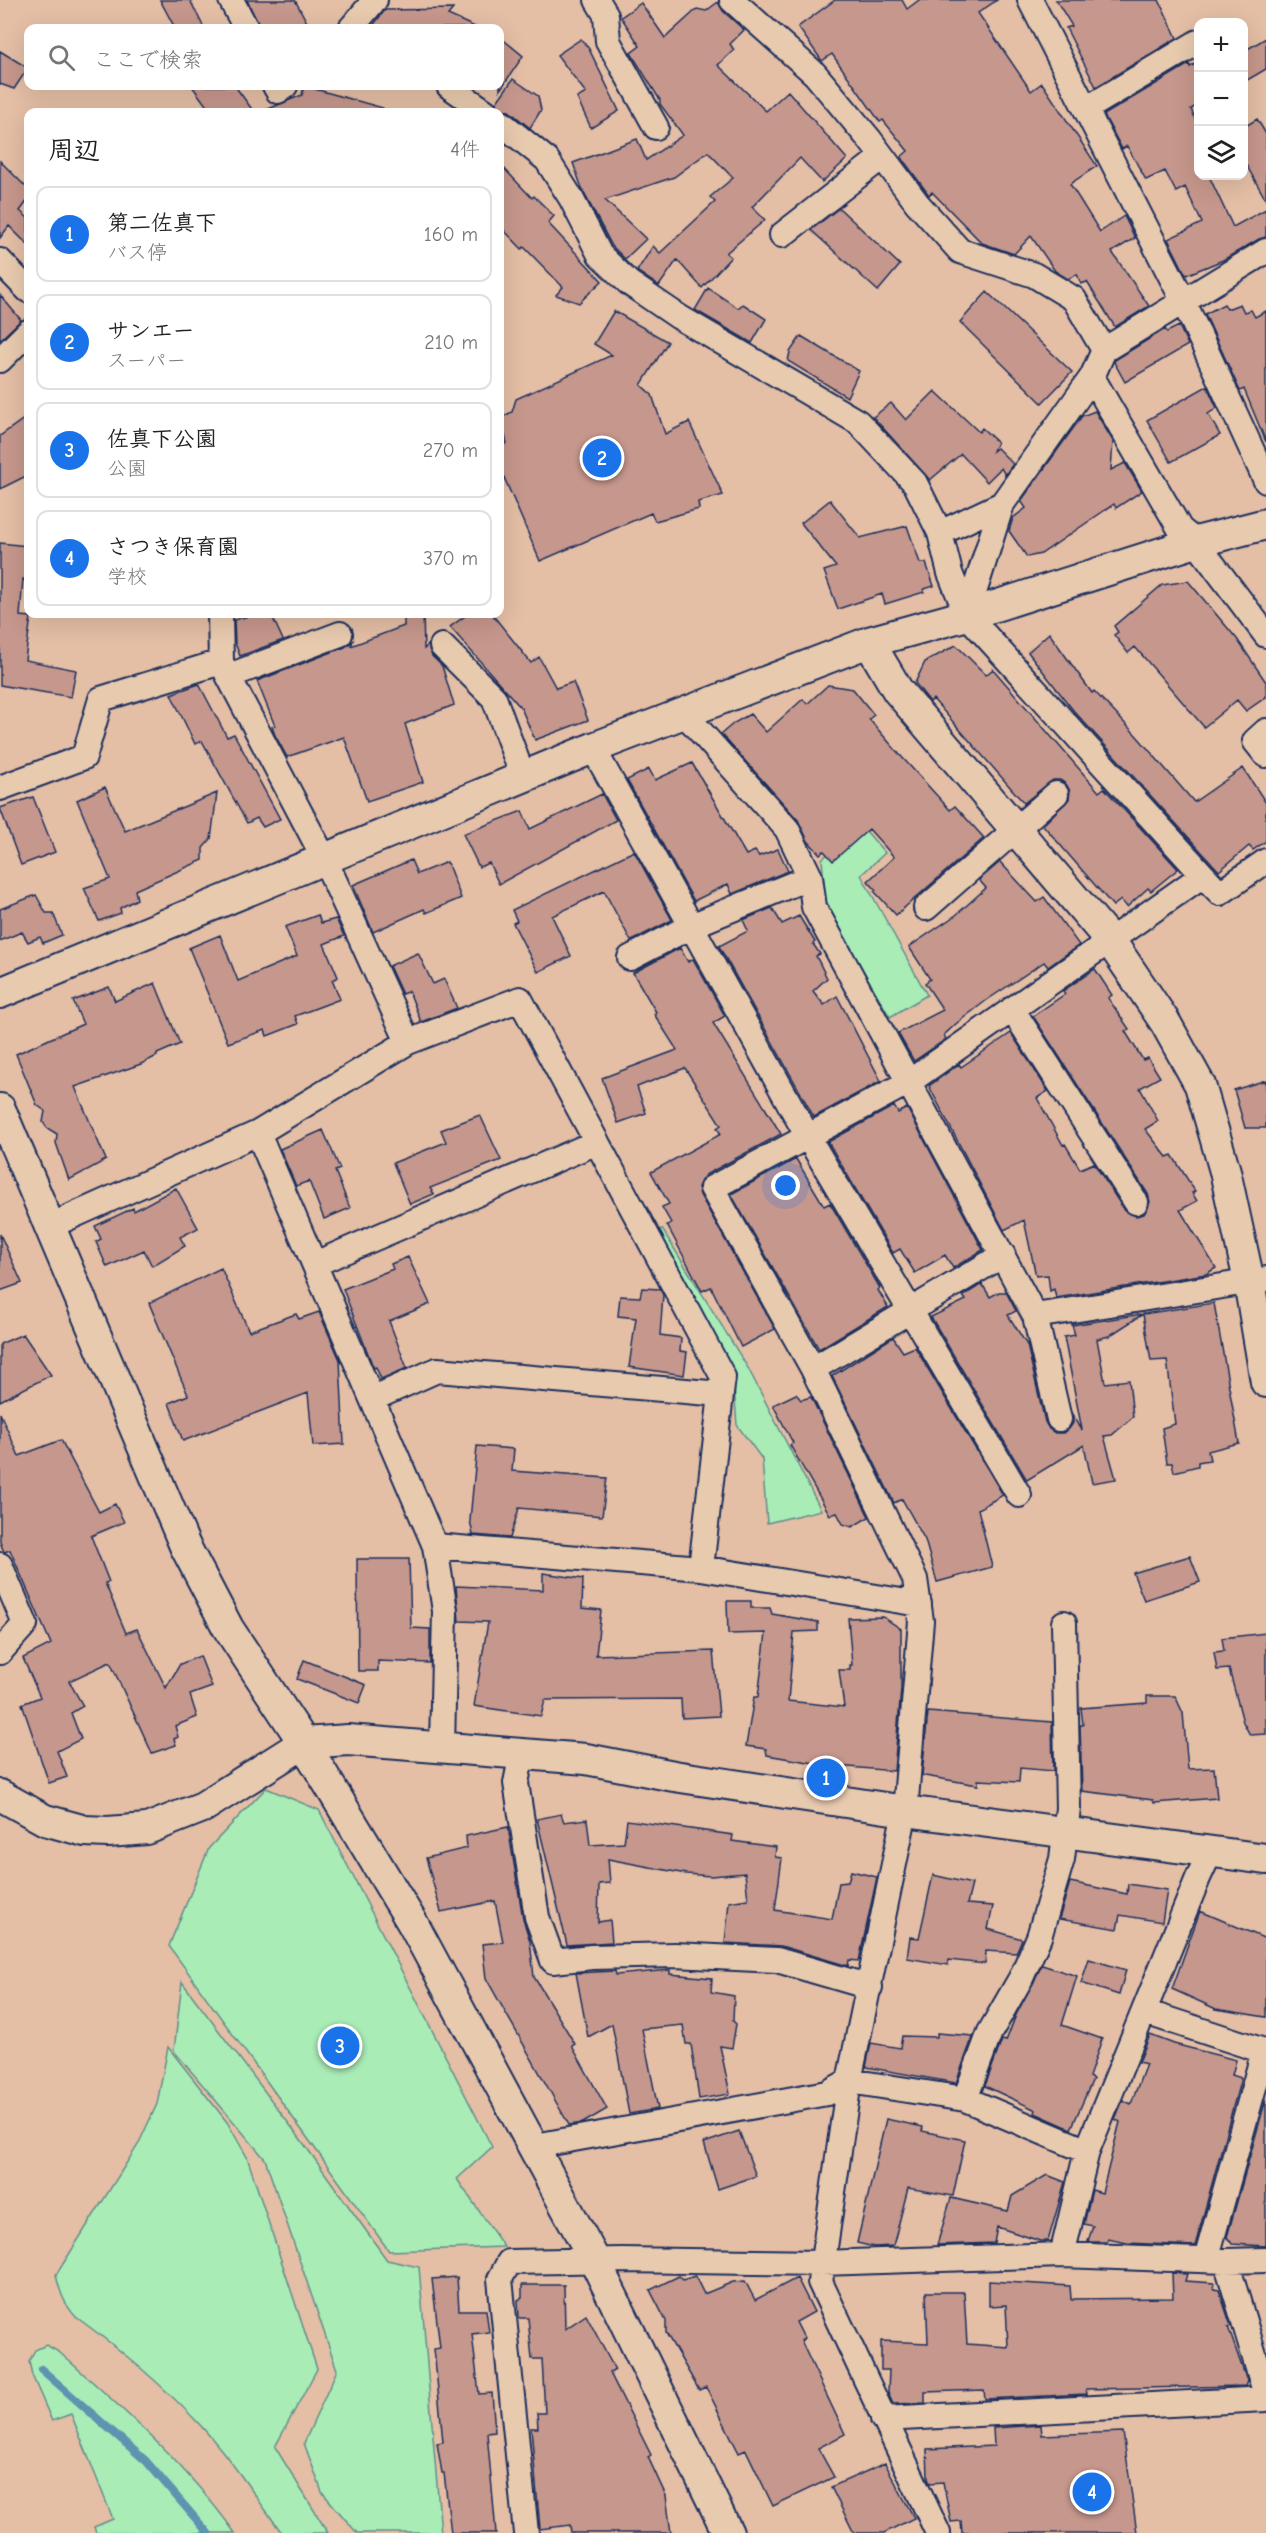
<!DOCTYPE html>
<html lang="ja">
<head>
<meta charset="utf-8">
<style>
	:root { --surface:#fff; --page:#f6f6f6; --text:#222; --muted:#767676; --line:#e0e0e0; --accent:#1a73e8 }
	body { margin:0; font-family:"Comic Neue","Klee One",sans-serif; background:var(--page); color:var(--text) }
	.controls { position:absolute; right:18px; top:18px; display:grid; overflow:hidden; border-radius:12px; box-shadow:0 6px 24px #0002 }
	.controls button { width:54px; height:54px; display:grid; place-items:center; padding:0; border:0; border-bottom:2px solid var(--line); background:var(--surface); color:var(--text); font:30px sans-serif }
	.you { position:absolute; left:786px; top:1186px; width:21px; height:21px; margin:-15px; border:4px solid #fff; border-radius:50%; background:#1a73e8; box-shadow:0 0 0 9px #1a73e833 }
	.badge { display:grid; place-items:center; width:39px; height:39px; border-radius:50%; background:var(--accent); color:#fff; font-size:20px; font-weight:700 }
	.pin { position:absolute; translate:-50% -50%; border:3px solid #fff; box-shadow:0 2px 6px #0006 }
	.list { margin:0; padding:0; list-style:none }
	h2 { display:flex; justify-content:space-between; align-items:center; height:78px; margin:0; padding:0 24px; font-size:26px }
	h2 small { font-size:20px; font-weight:400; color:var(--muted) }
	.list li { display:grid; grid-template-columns:39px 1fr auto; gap:18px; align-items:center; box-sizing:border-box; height:96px; margin:0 12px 12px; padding:0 12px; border:2px solid var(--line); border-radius:12px }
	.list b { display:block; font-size:22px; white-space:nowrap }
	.list p { margin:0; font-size:20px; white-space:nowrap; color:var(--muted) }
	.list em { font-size:20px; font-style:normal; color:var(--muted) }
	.icon { flex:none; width:33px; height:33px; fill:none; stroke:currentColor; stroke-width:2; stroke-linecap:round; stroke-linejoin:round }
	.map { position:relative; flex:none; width:1266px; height:2533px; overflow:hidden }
	.search { position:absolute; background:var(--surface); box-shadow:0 6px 24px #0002; left:24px; top:24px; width:480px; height:66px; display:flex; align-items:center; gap:15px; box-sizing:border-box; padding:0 21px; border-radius:12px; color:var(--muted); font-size:22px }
	.panel { position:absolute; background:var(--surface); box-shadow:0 6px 24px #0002; left:24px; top:108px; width:480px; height:510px; border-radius:12px }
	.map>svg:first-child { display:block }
	.green { fill:#a9ecb6; stroke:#628e8a; stroke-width:1.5 }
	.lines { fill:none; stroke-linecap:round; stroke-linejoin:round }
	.stream { stroke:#5d94b0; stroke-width:8 }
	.building { fill:#c6978c; stroke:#1b2f5e; stroke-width:1.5 }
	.minor-casing { stroke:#1b2f5e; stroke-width:28 }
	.tertiary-casing { stroke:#1b2f5e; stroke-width:34 }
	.minor { stroke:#e8caae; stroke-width:24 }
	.tertiary { stroke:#e8caae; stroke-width:30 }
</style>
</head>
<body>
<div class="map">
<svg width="1266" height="2533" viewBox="0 0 1266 2533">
	<rect width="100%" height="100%" fill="#e4bea5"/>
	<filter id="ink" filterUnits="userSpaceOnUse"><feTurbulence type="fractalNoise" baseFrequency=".0167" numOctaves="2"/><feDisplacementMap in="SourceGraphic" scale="12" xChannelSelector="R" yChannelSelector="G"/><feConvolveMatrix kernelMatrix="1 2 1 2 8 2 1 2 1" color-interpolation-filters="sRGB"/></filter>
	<g filter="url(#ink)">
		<path class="green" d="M860,824l25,29 -24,22 66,120 -37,22 -64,-110 -4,-48z
			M662,1229l86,139 73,142 -54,13 -5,-64 -25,-34 -4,-51 -74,-144z
			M266,1788l53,22 173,337 -35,32 47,68 -115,4 -220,-305 40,-98z
			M182,1982l117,155 88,123 32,7 22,266h-84l-35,-41 -18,-49 33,-73 -72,-211 -91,-108z
			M168,2047l59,75 20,35 70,212 -42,78 53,86h-46c-26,-36 -51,-74 -81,-107 -37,-40 -81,-77 -125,-109 -12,-13 -16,-25 -20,-42l82,-130 19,-41z
			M46,2345l13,7c63,56 127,112 176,181h-139l-2,-6 19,-8 -42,-105 -19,7 -20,-46 -3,-14 6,-11z"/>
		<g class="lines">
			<path class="stream" d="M41,2369l105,92 62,72"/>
		</g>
		<path class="building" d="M160,0h30l14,28h-29z
			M247,0h48l15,28h-50z
			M835,0h67l5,9 12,-9h78l-19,13 53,78 11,-8 55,83 -27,18 30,48 24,-16 11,22 -23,14 37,54 -34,21 -28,-45 -6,2 -4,-10 -9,5 -13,-8 -24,-35 -17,18 -32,-11 -50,-51 -3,3 -28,-38 7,-6 -25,-31 -3,2 -48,-68 -10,7 -24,-34z
			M1056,0h103l18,38 -81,49 -30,-59 6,-2z
			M718,2l5,9 21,19 -14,14 4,6 -16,15 48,46 22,-20 59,68 -25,23 -22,-24 -48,49 13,13 -39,33 5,4 -29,31 -25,-28 -18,26 -22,-15 16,-25 7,7 55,-51 -5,-5 23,-19 -25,-26 -34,25 -69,23 41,39 -21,20 -13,-13 -29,-55 -10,-28 64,-24 9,21 37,-25 -23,-31v-4l-29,-47 9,-7 -19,-29 20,-14 24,35 32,-29 9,2z
			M453,9l-5,6 29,13h-106l14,-18z
			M500,37l23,19 -23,34z
			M1266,38v31l-22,13v-31z
			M581,39l8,10 30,62 -28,17 -14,-30 9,-5 -29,-38z
			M0,51l28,17 -14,21 -14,-5z
			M1198,62v43l-7,4 7,16v51h11l24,51 33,-18v28l-7,2 -36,21 -37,15 -18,-36 34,-16 -17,-36 -9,5 -11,-21 -19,9 -19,-34 -5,3 -18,-34 85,-51 1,3z
			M513,79l25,17 3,14 -11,18 -21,-17 -10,-3 -3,-5z
			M192,86h43l19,26h-43z
			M304,86l79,22v4h-122l41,-17z
			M1257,119l9,15v66l-22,-39v-34z
			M0,161l28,28v11l-8,11 8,7v27l-19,-19 -9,12z
			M500,164l32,34 2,-2 20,20 -6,7 54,58 -23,22 -23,-8 7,-8 -39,-40 -2,2 -22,-23z
			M839,208l61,57 -22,26 -67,-61z
			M708,288l30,20 5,-4 23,15 -14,24 -57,-33z
			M987,292l85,80 -30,31 -82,-81z
			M0,295l21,25 -21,20z
			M1224,304l3,5 13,-5 4,8 7,-2 4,7 11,-6v131l-22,-53 -4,2 -35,-77z
			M614,311l54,31 -27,43 11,10 13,39 24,-12 34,73 -25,7 1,7 -44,12 -4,-8 -111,48 -40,-93v-21l7,-4 -7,-25 12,-6 4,-13 96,-44 -18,-11z
			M1179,326l9,19 -63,37 -11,-20 1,-2 50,-31 2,3z
			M801,336l58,35 -12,26 -59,-36 2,-9z
			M1207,386l10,22 -9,6 12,21 -49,27 -24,-42z
			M935,391l44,41 3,-4 15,14 -4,9 4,-3 16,16 -8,11 -4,-7 -14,14 -26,-28 -31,26 -57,-63 18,-14 15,17z
			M1095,411l18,30 -2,29 14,-7 17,28 -26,17 -2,-4 -73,50 -14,3 -18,-26 4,-13 13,-10 -5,-7 61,-85z
			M28,416v59l-28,14v-53z
			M830,500l30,38 47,-12 13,37h6l8,23 -10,3v3l-39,12 -3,-10 -44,15 -14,-38 12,-4 -35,-44z
			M0,543l27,3 -1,34 -3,-1 -3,37 11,1 -6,43 51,10 -5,27 -71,-12z
			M1188,581l49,58 29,43v15l-20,14 -9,-11 -33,27 -69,-80 -7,6 -14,-18 4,-3 -4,-6 48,-41z
			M256,614h15l12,26 -43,16 -5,-13 -1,-23z
			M404,614h19l1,35 4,-4 4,11 10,10 12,39 -49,19 18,58 -56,19 -23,-64 -57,20 -12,-22 -3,-8 3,-1 -18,-45 88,-34 8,-6 -2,5 53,-20z
			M468,614h24l39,49 8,-6 17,31 17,-6 15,38 -53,20 -14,-32 -71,-81z
			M1049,633l43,60 2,-2 42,44 58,67 49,-34 23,35v38l-13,9 -4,-4 -30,25 -146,-161 -45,-58z
			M956,645l30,30 7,-6 106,123 5,-4 74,81 -27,22 -3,-3 -21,19 -6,-7 -8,6 -70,-81 26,-26 1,-8 -4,-7 -6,-4h-7l-29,23 -91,-104 -3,3 -15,-19 10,-21z
			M199,684l28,53 7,-3 46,85 -17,8 -6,-9 -10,5 -45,-82 -7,3 -24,-50z
			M828,685l25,4 21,26 -5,4 31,36 50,55 5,-4 29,32 -88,77 -22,-24 2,-1 -8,-9 26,-24 -25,-28 -36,32 -9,-10 -4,3 -12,-13 -10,-21 -77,-86 13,-11 16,-9 16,18 37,-33 4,5z
			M692,763l54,92 9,-4 4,5 19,-7 10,22 -56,23 -4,-10 -34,17 -67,-121 22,-11 6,11z
			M105,787l20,44 92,-38 -6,46 -8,9v12l-68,30 2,9 -17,9 1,5 -22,8 -15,-33 26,-9 -33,-79z
			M602,794l14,26 -117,64 -10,-21 -10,4 -16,-33 59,-23 8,18z
			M33,797l22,55 -34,13 -21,-57z
			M634,851l38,69 -41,21 -27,-50 -52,25 19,40 -33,16 -25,-49 4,-2 -5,-11z
			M411,860l6,14 30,-12 14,36 -35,15 -2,-4 -51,23 -20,-47z
			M1000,862l37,40 7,-5 35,48 -31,22 -4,-5 -57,38 -30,23 -13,12 2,4 -32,22 -16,-28 45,-23 -18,-27 5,-4 -21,-32 47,-32 30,-27 -7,-8z
			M36,895l10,18h7l9,22 -19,8 -3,-6 -12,5 -6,-10 -22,9v-32z
			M772,908l10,16 17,-8 16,26 -2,2 7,10 -4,2 11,22 -14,13 11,14 13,-9 44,85 -67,36 -95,-171 29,-15 -5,-11z
			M318,915l3,8 15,-4 8,17 -20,8 14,33 -6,3 8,19 -45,17 3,8 -31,12 -2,-6 -37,13 -39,-95 31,-13 18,46 59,-25 -12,-29z
			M680,948l8,14 5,-3 32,57 -12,7 68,111 -76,41 -7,12 2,8 75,134 -34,18 -30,-60 -9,4 -16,-30 -19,-36 4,-2 -9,-16 7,-3 -18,-32 70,-38 -4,-6 4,-3 -36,-57 -48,19 9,26 -28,10 -16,-45 75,-28 -23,-36 2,-2 -23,-39z
			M418,953l15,31 11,-5 13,29 -36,14 -12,-31 -7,3 -13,-28z
			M1095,969l17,26 -4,3 21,31 -4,2 18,29 5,-2 12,19 -20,11 18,33 -13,8 22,28 5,-2 23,36 -3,2 5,8 -17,9 36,58 -10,6 -150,24 -2,-9 -4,2 -2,-16 -12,1 -12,-56 -20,10 -75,-144 30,-22 2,3 50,-34 37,58 -11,7 26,47 2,-1 15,25 14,-6 30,47 12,6 8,-2 6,-12 -2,-8 -115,-178 32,-22 -2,-3z
			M155,983l25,61 -23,10v2l-16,8 -66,23 31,73 -37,20 -13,-37 1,-9 -10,-6 -4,-6 2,-11 -8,-6 -21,-51 67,-30 -10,-23 36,-14 6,14z
			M1266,1080v48h-21l-11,-38z
			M894,1106l4,7 9,-5 76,142 -30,18 -8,-13 -30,18 -15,-24 -7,4 -65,-111z
			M480,1115l21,45 -71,28 4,6 -24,10 -17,-41 53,-21 -5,-12z
			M323,1130l17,39 -5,2 15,37 -26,11 -15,-38 -13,5 -16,-37z
			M796,1159l28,47 6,-3 50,85 -2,2 10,17 -69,42 -88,-155z
			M176,1188l22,40 -18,9 5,9 -33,20 -8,-16 -37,17 -11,-25 5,-3 -6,-13 38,-18 1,3z
			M0,1234l22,49 -22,8z
			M408,1257l22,47 -41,17 18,47 -26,11 -5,-12 -2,1 -2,-4 -29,-75 50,-20 -2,-5z
			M221,1268l28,63 47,-17 3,5 20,-7 21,48 4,84 -31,2 -5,-53 -125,48 -14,-38 19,-8 -39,-92z
			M982,1284l8,13 9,-5h7l10,19 -8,4 19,30 18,77 4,7 6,4h8l6,-4 4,-6v-8l9,15 -18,-93 11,-2 -3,-10 142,-22 25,140 -31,8 2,9 -12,2v4l-24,6 -2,-9h-5l-5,-35 13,-4 -8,-64 -16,1 -8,-47 -34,22 -12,3 8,44 24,-3 4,37 -21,18 -8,1 12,43 -24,4 -8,-38 -57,35 -96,-163 35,-17 -3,-4z
			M642,1288l18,1 3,6 -3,40 21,3 -1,13 7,1 -3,23 -55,-8 7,-49 -18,-2 2,-20 20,1z
			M23,1334l28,41 -51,26v-57z
			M893,1337l10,15 12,-5 88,148 -25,14 14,58 -55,15 -12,-42 -23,-41 -8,4 -62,-127z
			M796,1394l5,6 10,-3 58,120 -17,10 -9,-3 -6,-11 -7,2 -40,-70 3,-2 -20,-38z
			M0,1413l19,43 42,-16 38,72 16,-8 9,18 -33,14 18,46 -4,1 21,50 11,-4 29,59 14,-24 20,-8 12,31 -22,8 7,22 -22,9 3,11 -4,2 2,6 -24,8 -42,-91 -41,19 14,25 -12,7 10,26 -24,12 10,26 -18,6 -27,-79 18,-7 -17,-39 28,-14 -41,-94 -6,2 -4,-10z
			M477,1446l37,3 -2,22 95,7 -5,38 -83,-8 -9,30 -37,-3 -3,-15z
			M1190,1556l10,26 -56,18 -11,-27z
			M357,1559h52l2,69 19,1v34l-52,-2v10h-20z
			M543,1573l40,6 -1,29 19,2 -5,45 117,-4 6,65 -37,2 -1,-19 -136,1 -4,16 -67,-10 14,-84 -29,-1 -3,-35 87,4z
			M727,1601h24v7h19l2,6 46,8v9l-24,1 -6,69 56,6 -5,-37h11v-5h2l-4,-47 35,-1 18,12v60l-7,82 -68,-6 -59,-10 -1,-6 -20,-3 8,-49h4l8,-64 -38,1z
			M1266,1633v101l-16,1 -7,-13 -14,-53 -12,1 -3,-18 10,-1 -2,-13z
			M304,1660l62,25 -7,18 -62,-24z
			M1147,1696h28l8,17 5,56 26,-1 3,30 -63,5 -1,-3 -71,-9 -2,-66h3l-2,-17 66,-5z
			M928,1712l124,10 1,49 -33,-3 -1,14 -41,-2v5l-53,-9 -3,-1z
			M561,1814l3,8 23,-3 3,26 34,-2 3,-23 106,15 -1,6 44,6 -1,10 7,1 -7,52 57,9 7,-36 9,-1 3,-11 26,6 -18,84 -10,-1 -1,6 -67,-20 -56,-3 4,-41 19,-3 -3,-26 -34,3 -25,-2 -78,-15 2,24 -11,1 -1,38 12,-2 2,22 -45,3 -30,-126z
			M508,1827l15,92 7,22 4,36 41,67 -3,2 35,63 -24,14 -14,2 -83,-147 -4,-34 21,-2 -8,-41 -54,11 -15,-54 41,-10 -1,-12z
			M933,1875l39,9 -5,20 26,2 -5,23 34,10 -6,14 -30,-2 -1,13 -36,-4 -1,5 -41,-7 3,-21 9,1z
			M1070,1882l57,12 1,-10 39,6 -5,32 -42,-7 -3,14 -58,-10z
			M1200,1911l66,28v78l-50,-8 -44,-20z
			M1089,1959l37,11 -7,25 -38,-12z
			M1042,1965l35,11 -15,49 40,14 -13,38 4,2 -22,50 -36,-16 1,-3 -51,-24 17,-46 4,1 10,-26z
			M670,1970v4l42,4 -1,14 23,4 -1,25 3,3 -4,24 -12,-2 10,48 -31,5 -8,-55h-5l-3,-19 -41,4 16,80 -29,5 -17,-90 -24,13 -12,-64 39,-2 1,4z
			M937,2033l36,3 -17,47 -90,-16 5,-24 29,5 2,-12 35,1z
			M1150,2035l24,9 62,16 -4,15 9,3 -46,168 -68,-3 -19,-4 -1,3h-17l-2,-1 5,-15 -9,-2 8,-34 10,3 18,-71 -5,-3 8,-19 8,4 15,-40 -7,-2z
			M1266,2099v147l-34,-2 -5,-7z
			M886,2119l37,8 -1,4 43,9 -12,56 -45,-8 -15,58 -19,1 -17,-4z
			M739,2131l17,45 -38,13 -14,-46z
			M1047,2175l18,7 -17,59h-8l-43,-14 -3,16 -57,2 14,-47 57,13 4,-15z
			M1172,2273l15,1 -2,7 29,2v6l5,1 12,36 -3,1 19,54 -2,5 -159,3 1,5 -102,5 -1,-9 -59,2v11l-32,1 -5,-11 1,-23h-8v-29l47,2 -2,-51h38l3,52 41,3 -2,-42 -17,1v-25l81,5 1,13 102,-1z
			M679,2276l4,4 12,-4 9,18 29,-12 12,-1 10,19 42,-22 17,34 -18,10 8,16 -3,3 44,93 -27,14 16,29 -61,29 -27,-56 -7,3 -33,-66 -7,3 -33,-57v-12l-16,-31z
			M457,2277l2,33h27l3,22 -17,2 7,60 13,-1 3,39 -8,1 9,100h-45l-7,-60h-2l-5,-30 6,-1 -9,-93 6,-1 -8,-69z
			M522,2285h42l1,44 21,-14 29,55 -5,3 41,82 -3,2 18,39 5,37h-100l-1,-8 -30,4 -9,-101h7l-1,-15h8l-3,-54h-10l-4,-41h-9l-1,-18 4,-2z
			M1041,2425l1,10 81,-3 14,101h-175l-1,-12 -10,1 -8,-40 -13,1 -2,-6 -1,-28 67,-3 -1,-18z
			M885,2463l29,55 -30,15h-30l-23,-46z"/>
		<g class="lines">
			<defs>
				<path id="minor" d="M231,0l15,28
					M597,0l9,15 2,26 48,86
					M732,0l83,74 55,66 47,63 43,48 74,24 40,24 30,51
					M1030,0l153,300 83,181
					M351,28l24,-28
					M275,86l3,5 7,-5
					M449,86l37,26
					M1086,109l112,-67
					M500,122l47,38 24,38 29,57 29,28 50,34 179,105 57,61 25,50 10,40 17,42 236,260 -294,207 -197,106 101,181 102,210 6,42 -16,190 -56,270 -29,201 118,251
					M782,235l100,-78
					M0,261l28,29
					M0,360l28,-28
					M1092,377l88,152 16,13 70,93
					M940,533l62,-29
					M220,614l1,48 104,198 83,182
					M967,615l35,-111 90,-127 12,-27 162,-99
					M442,646l52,52 29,79
					M229,676l111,-42
					M683,712l104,117 23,48 4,30 221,409 24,103
					M1266,731l-11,10 11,14
					M593,748l215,389 211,358
					M0,788l84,-31 17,-58 120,-37
					M1203,875l17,18 46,-32
					M926,908l130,-114
					M630,958l61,-32 119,-49
					M1012,1009l124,193
					M258,1133l177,413 266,22 218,36
					M50,1226l208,-93 150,-91 112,-43 203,378 -22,191
					M315,1264l282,-122
					M1035,1316l231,-37
					M813,1369l190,-114
					M372,1399l65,-29 284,24
					M435,1546l10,65 -3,136
					M0,1565l25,59 -25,28
					M522,1753l-6,30 21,134 16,44 39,-4 83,-2 102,5 93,27
					M1145,2012l119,39 -58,209
					M965,2099l25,-67 31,-54 18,-41 23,-78 6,-51 -4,-185
					M535,2146l292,-53 22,-12 116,18 122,52
					M1062,2255l25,-104 111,-273 13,-28
					M1226,2261l40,134
					M883,2419l383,-20
					M526,2533l-26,-254 9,-17 113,-2 199,3 241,-8 164,6 40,-1"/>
				<path id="tertiary" d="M869,642l29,49 211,248 56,83 35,63 25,86 24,110 17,101
					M0,993l593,-245 276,-106 98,-27 229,-73 70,-18
					M0,1109l185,437 43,82 76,115 109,181 182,337 133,272
					M0,1795l45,25 40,11 23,1 39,-3 56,-22 101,-64 44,-3 238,19 88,17 231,35 361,48"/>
			</defs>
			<use href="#minor" class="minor-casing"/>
			<use href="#tertiary" class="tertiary-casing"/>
			<use href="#minor" class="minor"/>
			<use href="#tertiary" class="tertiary"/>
		</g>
	</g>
</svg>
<div class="controls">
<button>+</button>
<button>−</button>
<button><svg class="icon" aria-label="layers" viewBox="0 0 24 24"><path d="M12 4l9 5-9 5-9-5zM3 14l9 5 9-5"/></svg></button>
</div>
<div class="you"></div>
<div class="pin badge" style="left:826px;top:1778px">1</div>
<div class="pin badge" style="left:602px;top:458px">2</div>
<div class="pin badge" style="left:340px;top:2046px">3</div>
<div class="pin badge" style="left:1092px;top:2492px">4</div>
<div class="search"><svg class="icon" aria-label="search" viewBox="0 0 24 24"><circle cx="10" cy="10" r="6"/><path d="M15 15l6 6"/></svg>ここで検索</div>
<section class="panel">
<h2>周辺<small>4件</small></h2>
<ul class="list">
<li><span class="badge">1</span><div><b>第二佐真下</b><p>バス停</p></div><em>160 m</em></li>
<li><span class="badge">2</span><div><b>サンエー</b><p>スーパー</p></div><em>210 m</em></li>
<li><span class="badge">3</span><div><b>佐真下公園</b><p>公園</p></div><em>270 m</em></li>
<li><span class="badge">4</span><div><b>さつき保育園</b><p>学校</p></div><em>370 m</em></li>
</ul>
</section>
</div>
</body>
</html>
